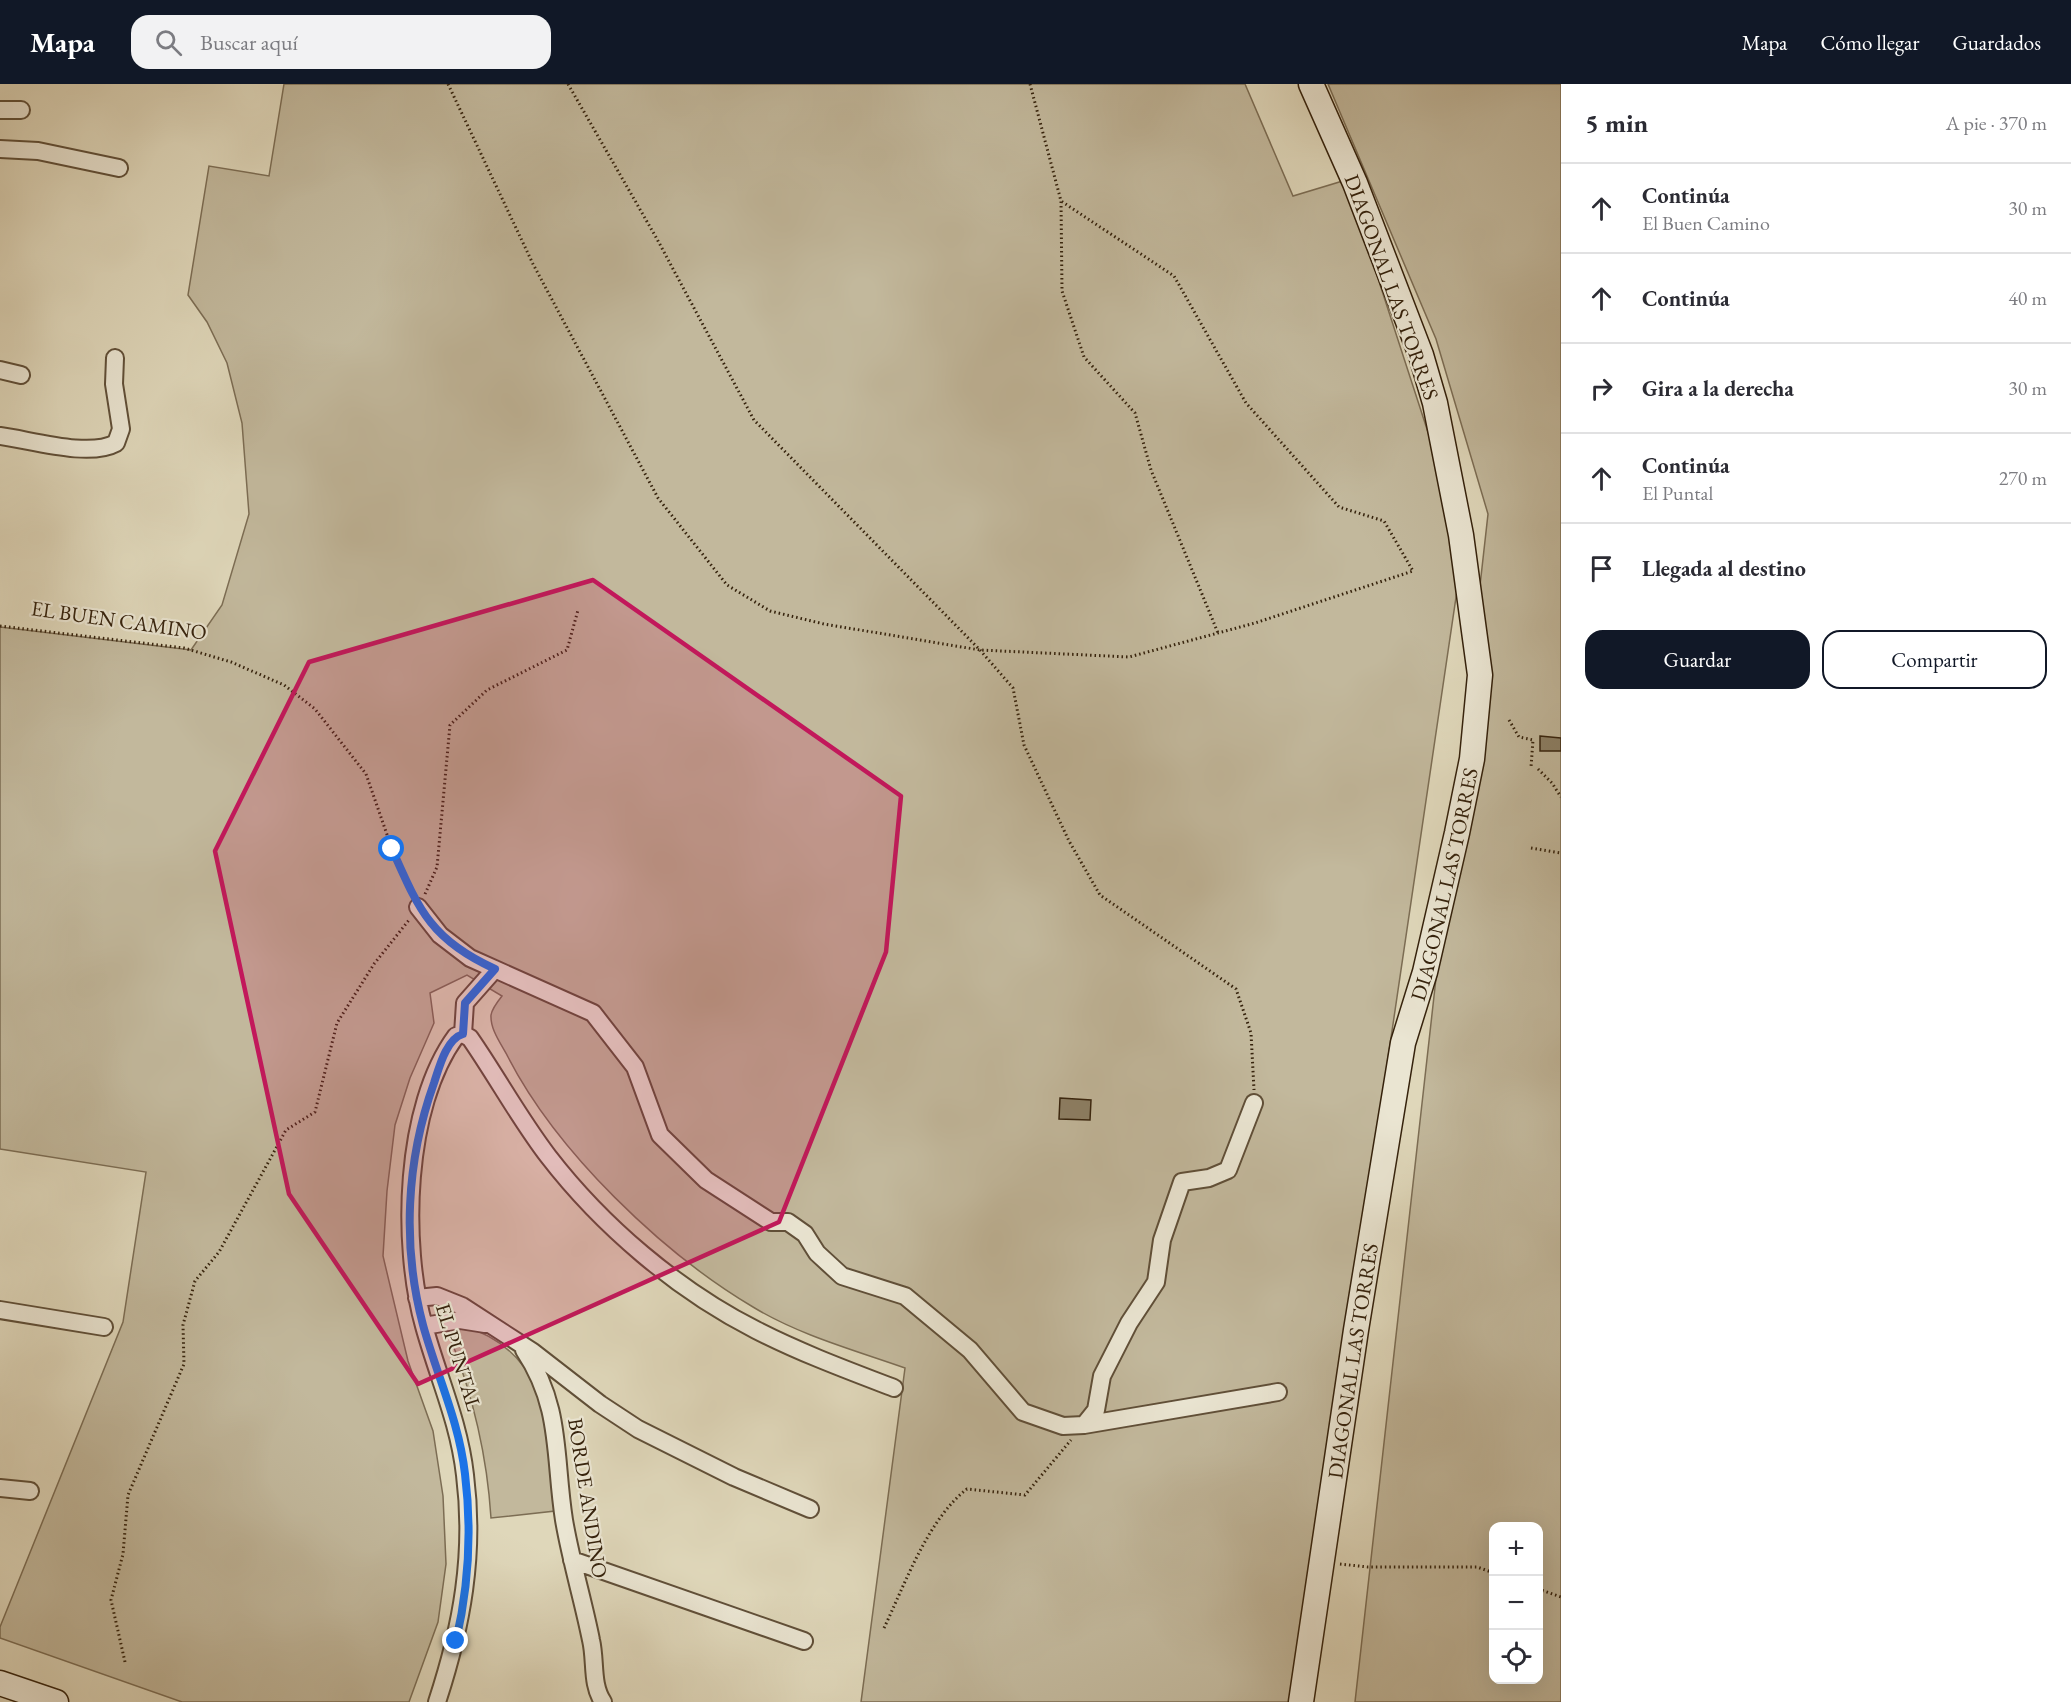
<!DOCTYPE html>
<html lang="es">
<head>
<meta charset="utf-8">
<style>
	:root { --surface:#fff; --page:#f2f2f3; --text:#2b2b33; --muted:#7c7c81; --line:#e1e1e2; --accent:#111827 }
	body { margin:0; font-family:"EB Garamond",serif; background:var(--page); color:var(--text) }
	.controls { position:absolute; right:18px; bottom:18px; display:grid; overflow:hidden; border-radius:12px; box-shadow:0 6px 24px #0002 }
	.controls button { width:54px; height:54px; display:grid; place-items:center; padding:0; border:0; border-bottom:2px solid var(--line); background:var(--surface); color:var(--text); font:30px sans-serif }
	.stop { position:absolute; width:18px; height:18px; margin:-14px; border:4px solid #1a73e8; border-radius:50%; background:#fff }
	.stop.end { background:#1a73e8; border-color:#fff; box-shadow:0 2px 6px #0008 }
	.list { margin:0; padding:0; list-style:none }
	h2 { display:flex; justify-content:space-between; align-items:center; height:78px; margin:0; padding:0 24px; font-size:26px }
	h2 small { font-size:20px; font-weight:400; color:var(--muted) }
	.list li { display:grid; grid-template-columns:39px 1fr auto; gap:18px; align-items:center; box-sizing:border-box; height:90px; padding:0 24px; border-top:2px solid var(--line) }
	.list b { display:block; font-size:22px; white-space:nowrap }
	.list p { margin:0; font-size:20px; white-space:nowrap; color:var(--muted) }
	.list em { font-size:20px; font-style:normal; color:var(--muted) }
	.actions { display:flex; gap:12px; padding:18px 24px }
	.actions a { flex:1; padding:14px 0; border:2px solid var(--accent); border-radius:18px; text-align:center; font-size:21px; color:var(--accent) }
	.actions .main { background:var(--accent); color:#fff }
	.icon { flex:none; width:33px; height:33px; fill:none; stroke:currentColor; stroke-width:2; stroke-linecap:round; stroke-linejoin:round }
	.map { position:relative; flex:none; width:1561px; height:1618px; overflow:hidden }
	header { display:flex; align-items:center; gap:36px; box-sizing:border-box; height:84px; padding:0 30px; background:var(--accent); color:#fff }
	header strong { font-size:28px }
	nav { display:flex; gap:33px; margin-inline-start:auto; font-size:21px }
	.search { width:420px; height:54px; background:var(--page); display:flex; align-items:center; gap:15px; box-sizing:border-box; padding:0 21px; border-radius:18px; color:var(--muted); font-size:22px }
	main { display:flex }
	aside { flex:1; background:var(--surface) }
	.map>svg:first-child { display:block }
	.green { fill:#c2b89c; stroke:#7c6d54; stroke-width:1.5; fill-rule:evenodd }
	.building { fill:#8d8066; stroke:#35220c; stroke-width:1.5 }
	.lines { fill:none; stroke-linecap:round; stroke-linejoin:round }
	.street-casing { stroke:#604f38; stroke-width:20 }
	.secondary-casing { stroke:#35220c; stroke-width:27 }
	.path { stroke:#35220c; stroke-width:3; stroke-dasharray:1.5 3; stroke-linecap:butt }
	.street { stroke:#eae5d2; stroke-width:16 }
	.secondary { stroke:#eae5d2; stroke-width:24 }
	.route { stroke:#1a73e8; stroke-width:8 }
	.marked { fill:#c2185b; fill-opacity:0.2; stroke:#c2185b; stroke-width:4.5; stroke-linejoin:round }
	.labels { text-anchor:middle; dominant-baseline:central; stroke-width:4.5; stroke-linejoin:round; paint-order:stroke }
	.street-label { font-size:21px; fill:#35220c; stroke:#eae5d2 }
</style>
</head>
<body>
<header>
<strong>Mapa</strong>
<div class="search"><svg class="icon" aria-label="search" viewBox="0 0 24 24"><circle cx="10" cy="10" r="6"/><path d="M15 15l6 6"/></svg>Buscar aquí</div>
<nav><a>Mapa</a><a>Cómo llegar</a><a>Guardados</a></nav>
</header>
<main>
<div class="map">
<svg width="1561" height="1618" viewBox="0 0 1561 1618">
	<rect width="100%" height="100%" fill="#dfd7ba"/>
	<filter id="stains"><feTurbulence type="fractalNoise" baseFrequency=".00333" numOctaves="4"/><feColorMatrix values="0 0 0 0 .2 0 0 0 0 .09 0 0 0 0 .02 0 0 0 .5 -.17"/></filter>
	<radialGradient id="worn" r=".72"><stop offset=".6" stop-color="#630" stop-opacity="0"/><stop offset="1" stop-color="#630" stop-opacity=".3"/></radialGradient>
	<path class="green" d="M284,0h961l48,112 53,-16 118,363 -171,1159h-432l44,-334c-51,-18 -106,-33 -152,-61 -91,-54 -196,-155 -245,-250 -6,-12 -18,-27 -17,-42 1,-6 7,-14 11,-19l-35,-21 -37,18 4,30 -24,55 -15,47 -8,66 -4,65 25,105 25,70 10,65 3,68 -8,58 -29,80h-227l-182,-64v-11l123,-305 23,-150 -146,-23v-522l191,23 31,-45 27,-91 -7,-91 -15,-60 -20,-41 -19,-27 21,-129 60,10z
		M1328,0h233v1618h-206l133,-1188 -52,-175zM1494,1442h44v154h-44z
		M460,1241c93,26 87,107 95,186l-64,7c-4,-64 -18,-122 -41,-181l3,-8h6z"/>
	<path class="building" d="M1540,652l21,2v13h-21z
		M1060,1014l31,2 -1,20 -31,-1z"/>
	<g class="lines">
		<defs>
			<path id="street" d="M0,26h21
				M0,65l38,2 81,17
				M0,286l21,5
				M0,352c31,4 89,22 116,7l5,-14 -7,-45 1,-26
				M418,823l22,28 30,23 123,55 42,54 25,68 46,45 65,42h17l17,12 12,19 25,23 63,20 65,54 53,62 40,14 21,-1 194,-33
				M463,950l7,4c27,39 49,80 78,118 54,70 129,134 208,174 45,23 91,40 138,58
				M463,950l2,-31 30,-34
				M417,1214l20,-2 25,10 71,46 67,52 38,25 96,48 76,32
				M0,1226l104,17
				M424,1242l36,-6 25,4
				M524,1266c38,57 30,106 40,170 7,41 19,80 27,120 5,21 0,44 12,62
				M1084,1341l12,-15 6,-34 27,-53 27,-41 6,-42 20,-58 27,-4 19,-8 26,-67
				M0,1404l30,3
				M572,1476l232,81
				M437,1618c25,-76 38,-148 28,-227 -6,-53 -27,-98 -41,-149 -23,-82 -20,-219 32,-290l7,-2"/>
			<g id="secondary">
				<path d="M0,1599l56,19"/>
				<path id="s1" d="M1301,1618l55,-372 47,-287 22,-71 32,-139 15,-74 8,-84 -19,-140 -26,-132 -14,-48 -66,-172 -44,-99"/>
			</g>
		</defs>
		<use href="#street" class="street-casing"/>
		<use href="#secondary" class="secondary-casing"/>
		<path class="path" d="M448,0l85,180 125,234 69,87 43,26 54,13 156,26 149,7 126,-34 158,-52 -29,-50 -45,-14 -93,-104 -72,-127 -113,-75
			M568,0l89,155 97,181 226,230 33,38 11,57 45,96 31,54 136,94 15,44 3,57
			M1030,0l31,117 1,90 22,66 51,56 16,57 67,163
			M0,542l184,22 47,14 53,23 31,24 51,65 26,75 21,46
			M1509,636l10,17 14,3 -2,27
			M1538,685l14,14 9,14
			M1531,764l30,5
			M425,810l12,-27 13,-142 37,-35 80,-40 11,-40
			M1340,1480l28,3h109l17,6
			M1538,1505l23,8
			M884,1544c21,-44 44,-109 83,-139l58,6 46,-55
			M125,1578l-14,-62 12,-46 5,-59 56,-131 -1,-39 12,-44 24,-29 67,-122 29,-18 22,-89 37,-59 35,-44"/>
		<use href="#street" class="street"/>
		<use href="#secondary" class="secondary"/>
	</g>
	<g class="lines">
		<path class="route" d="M392,765c27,61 39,91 103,120l-30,34 -2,31c-17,5 -24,34 -29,49 -28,78 -32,163 -11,242 14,51 36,96 42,149 7,57 4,111 -9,167"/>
	</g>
	<path class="marked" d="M593,496l308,216 -15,156 -107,270 -361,162 -129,-190 -74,-343 94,-189z"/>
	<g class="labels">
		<g class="street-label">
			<text transform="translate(1392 203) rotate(70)">DIAGONAL LAS TORRES</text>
			<text transform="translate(119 536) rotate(8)">EL BUEN CAMINO</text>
			<text stroke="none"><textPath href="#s1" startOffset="831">DIAGONAL LAS TORRES</textPath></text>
			<text transform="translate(459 1273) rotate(73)">EL PUNTAL</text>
			<text stroke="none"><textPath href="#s1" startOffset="345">DIAGONAL LAS TORRES</textPath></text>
			<text transform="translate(588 1414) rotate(81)">BORDE ANDINO</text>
		</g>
	</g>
	<rect width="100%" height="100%" filter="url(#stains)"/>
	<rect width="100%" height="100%" fill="url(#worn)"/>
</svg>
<div class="controls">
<button>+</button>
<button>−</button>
<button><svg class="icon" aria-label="locate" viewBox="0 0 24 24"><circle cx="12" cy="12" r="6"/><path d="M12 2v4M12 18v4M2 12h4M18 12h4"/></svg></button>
</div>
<div class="stop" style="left:392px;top:765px"></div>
<div class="stop end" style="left:456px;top:1557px"></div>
</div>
<aside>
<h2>5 min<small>A pie · 370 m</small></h2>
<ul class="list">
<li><svg class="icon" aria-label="ahead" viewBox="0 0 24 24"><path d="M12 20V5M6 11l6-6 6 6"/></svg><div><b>Continúa</b><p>El Buen Camino</p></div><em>30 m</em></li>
<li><svg class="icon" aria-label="ahead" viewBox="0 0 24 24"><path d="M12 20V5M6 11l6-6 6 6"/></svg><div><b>Continúa</b></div><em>40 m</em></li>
<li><svg class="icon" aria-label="right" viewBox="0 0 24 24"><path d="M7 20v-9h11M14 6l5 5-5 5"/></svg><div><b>Gira a la derecha</b></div><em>30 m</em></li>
<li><svg class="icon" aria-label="ahead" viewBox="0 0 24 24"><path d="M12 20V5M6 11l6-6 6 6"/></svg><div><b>Continúa</b><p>El Puntal</p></div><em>270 m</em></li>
<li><svg class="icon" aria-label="arrive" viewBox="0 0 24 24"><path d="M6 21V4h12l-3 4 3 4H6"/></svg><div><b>Llegada al destino</b></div></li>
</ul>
<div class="actions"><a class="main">Guardar</a><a>Compartir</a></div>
</aside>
</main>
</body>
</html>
